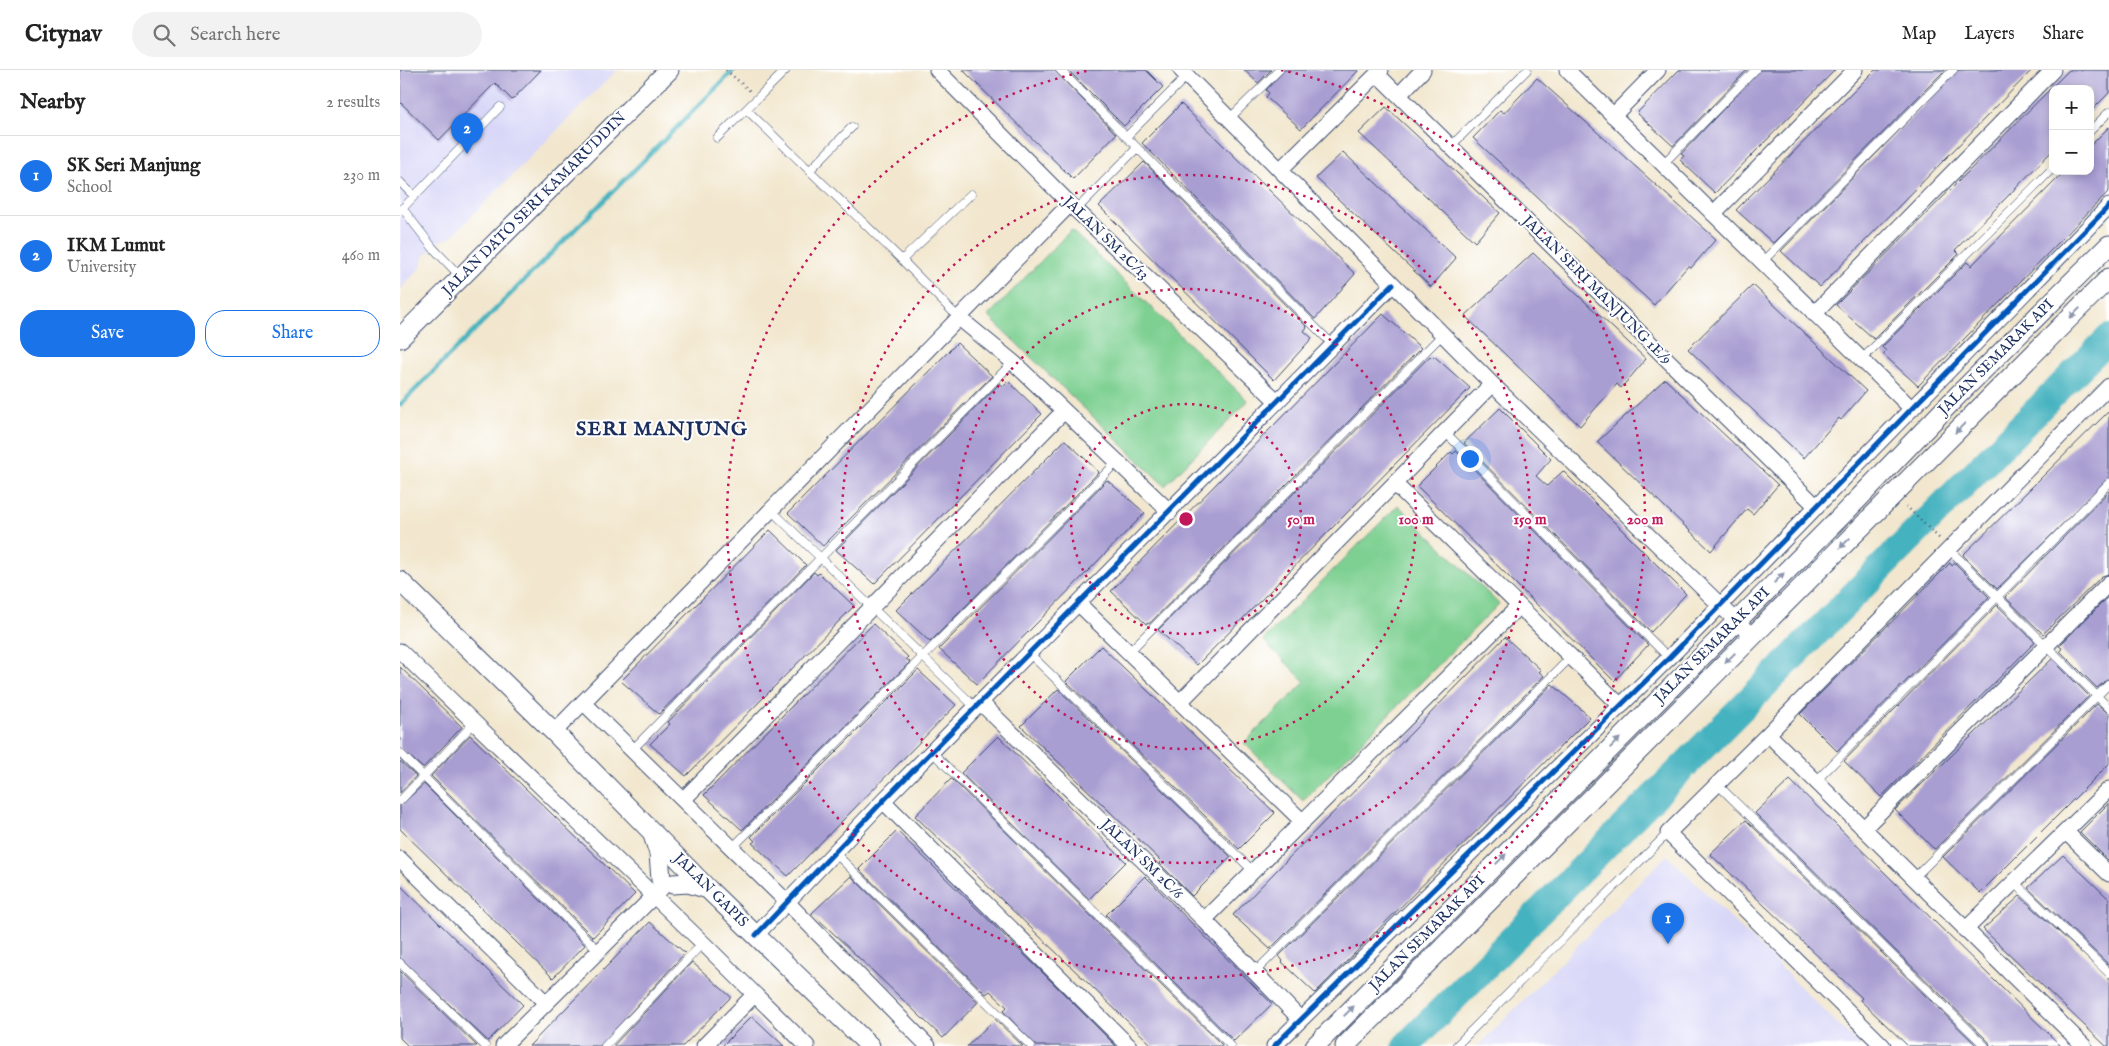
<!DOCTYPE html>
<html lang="en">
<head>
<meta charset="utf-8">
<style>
	:root { --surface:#fff; --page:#f2f2f2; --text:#222; --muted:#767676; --line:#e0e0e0; --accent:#1a73e8 }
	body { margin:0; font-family:"IM FELL English",serif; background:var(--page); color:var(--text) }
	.controls { position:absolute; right:15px; top:15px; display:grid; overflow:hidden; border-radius:10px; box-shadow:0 2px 8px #0003 }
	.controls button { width:45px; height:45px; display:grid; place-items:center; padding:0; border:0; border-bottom:1px solid var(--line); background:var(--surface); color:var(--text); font:25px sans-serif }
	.you { position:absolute; left:1069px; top:388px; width:18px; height:18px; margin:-12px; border:4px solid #fff; border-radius:50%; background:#1a73e8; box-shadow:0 0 0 8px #1a73e833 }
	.badge { display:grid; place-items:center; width:32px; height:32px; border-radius:50%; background:var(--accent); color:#fff; font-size:16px; font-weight:700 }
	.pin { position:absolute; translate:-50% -41px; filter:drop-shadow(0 1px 2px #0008) }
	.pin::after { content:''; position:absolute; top:26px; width:18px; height:15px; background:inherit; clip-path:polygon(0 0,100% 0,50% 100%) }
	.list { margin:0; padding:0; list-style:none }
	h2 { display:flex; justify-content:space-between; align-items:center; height:65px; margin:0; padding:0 20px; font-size:21px }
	h2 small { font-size:16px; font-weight:400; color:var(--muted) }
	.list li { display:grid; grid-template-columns:32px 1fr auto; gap:15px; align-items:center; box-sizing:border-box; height:80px; padding:0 20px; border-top:1px solid var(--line) }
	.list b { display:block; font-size:19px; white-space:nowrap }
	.list p { margin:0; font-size:16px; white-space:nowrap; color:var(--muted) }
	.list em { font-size:16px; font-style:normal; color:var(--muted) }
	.actions { display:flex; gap:10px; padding:15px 20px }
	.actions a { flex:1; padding:11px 0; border:1px solid var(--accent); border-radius:20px; text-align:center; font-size:18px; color:var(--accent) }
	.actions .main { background:var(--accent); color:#fff }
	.icon { flex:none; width:28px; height:28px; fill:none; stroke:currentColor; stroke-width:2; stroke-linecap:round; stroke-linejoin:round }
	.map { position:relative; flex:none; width:1709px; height:976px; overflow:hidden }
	header { display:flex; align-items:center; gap:30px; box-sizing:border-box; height:70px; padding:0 25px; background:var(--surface); border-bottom:1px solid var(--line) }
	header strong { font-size:24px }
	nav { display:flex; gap:28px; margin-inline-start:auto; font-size:18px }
	.search { width:350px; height:45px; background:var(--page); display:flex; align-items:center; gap:12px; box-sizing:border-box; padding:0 18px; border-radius:28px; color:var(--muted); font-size:19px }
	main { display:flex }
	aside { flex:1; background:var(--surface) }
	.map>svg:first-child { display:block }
	.built { fill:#d8d7f8 }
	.green { fill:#7ed092; stroke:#4c8078 }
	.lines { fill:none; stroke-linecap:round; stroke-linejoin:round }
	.stream { stroke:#44b2bf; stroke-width:4.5 }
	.river { stroke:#44b2bf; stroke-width:28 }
	.building { fill:#a99ed2 }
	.service-casing { stroke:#3b4b6f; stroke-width:9 }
	.minor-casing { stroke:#3b4b6f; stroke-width:17 }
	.tertiary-casing { stroke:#3b4b6f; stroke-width:21 }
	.path { stroke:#3b4b6f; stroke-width:2.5; stroke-dasharray:1 4; stroke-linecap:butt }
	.service { stroke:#fff; stroke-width:8 }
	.minor { stroke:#fff; stroke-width:15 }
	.tertiary { stroke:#fff; stroke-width:19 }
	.cycleway-casing { stroke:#fff; stroke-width:8 }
	.cycleway { stroke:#0057b8; stroke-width:5 }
	.oneway { fill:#8d97ae }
	.ring { fill:none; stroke:#c2185b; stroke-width:2.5; stroke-dasharray:2.5 5 }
	.labels { text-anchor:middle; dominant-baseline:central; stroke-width:4; stroke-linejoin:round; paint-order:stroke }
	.street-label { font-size:15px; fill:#1b2f5e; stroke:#fff }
	.district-label { font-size:20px; font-weight:bold; letter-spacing:1px; fill:#1b2f5e; stroke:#fff }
	.centre { fill:#c2185b; stroke:#fff; stroke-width:2.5 }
	.ring-label { font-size:15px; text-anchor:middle; font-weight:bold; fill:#c2185b; stroke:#fff; stroke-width:4; stroke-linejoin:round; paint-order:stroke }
</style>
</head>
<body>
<header>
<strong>Citynav</strong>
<div class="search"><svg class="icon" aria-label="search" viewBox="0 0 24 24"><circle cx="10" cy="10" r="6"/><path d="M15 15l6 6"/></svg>Search here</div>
<nav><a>Map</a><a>Layers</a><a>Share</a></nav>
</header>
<main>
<aside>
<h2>Nearby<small>2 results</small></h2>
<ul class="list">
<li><span class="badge">1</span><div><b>SK Seri Manjung</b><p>School</p></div><em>230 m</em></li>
<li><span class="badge">2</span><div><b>IKM Lumut</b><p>University</p></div><em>460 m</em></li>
</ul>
<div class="actions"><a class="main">Save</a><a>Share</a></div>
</aside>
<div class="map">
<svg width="1709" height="976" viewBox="0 0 1709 976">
	<rect width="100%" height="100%" fill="#fff"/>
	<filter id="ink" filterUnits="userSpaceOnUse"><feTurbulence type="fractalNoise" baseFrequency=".02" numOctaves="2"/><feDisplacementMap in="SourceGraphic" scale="10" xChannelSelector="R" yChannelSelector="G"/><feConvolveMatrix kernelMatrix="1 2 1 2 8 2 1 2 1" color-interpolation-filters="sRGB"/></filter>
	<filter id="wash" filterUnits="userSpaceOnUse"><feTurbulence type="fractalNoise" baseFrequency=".0096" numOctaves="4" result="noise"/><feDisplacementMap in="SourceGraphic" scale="20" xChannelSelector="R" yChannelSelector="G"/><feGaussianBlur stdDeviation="1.12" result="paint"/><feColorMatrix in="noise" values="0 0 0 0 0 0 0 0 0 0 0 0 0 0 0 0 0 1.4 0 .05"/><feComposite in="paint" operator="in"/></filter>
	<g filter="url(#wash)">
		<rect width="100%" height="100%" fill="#f2e7ce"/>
		<path class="built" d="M0,0h217l-167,168 -10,3 -17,16 -2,10 -21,23z
			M1267,785l181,179 12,12h-382z"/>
		<path class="green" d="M671,160l177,171 -83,85 -177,-170z
			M998,435l101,99 -196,197 -59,-58 61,-61 -42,-42z"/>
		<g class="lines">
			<path class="stream" d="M0,335l334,-335"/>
			<path class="river" d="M1006,976l703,-708"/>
		</g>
		<g id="blocks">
			<path class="building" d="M0,0h141l-29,30 -17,-17 -56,57 -39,-38z
				M563,0h91l62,64 -43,45z
				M668,0h78l17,17 -39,39z
				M844,0h27l-13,13z
				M884,0h75l-58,59 -35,-32 3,-4 -3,-3z
				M1279,0h68l-74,76 -36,-33z
				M1360,0h75l-120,123 -35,-33 4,-4 -3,-2z
				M1475,0h70l-172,173 -37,-33z
				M1558,0h74l-212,217 -39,-36z
				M1669,0h40v23l-19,19v-23h-37v61l-98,100 4,4 -85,85 -38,-34z
				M1137,8l179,161 -25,29 -3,-2 -34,39 -181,-167 27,-28 4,3z
				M781,34l174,170 -40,45 -173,-176z
				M986,37l114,106 -25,29 -116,-109z
				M1709,57v64l-191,195 -35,-32 3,-3 -4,-4 85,-85 4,4 94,-95h25v-25z
				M943,82l113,106 -25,29 -115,-109z
				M744,92l163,165 -3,4 8,7 -38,42 -175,-174z
				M1133,183l113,106 -25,29 -4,-4 -37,42 -115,-110z
				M1353,215l113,106 -25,29 -2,-2 -35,40 -116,-109z
				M983,244l38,34 -271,275 -4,1 -35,-33z
				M557,273l35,33 -169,170 -35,-33z
				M1030,286l2,2 2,-2 36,32 -273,277 -39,-35z
				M1265,309l113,106 -25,29 -6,-5 -36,42 -114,-109z
				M608,311l34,33 -168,170 -38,-34 164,-167 3,3z
				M1100,338l51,51 -15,17 11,10 16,-15 123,123 -35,38 -187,-189z
				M1709,341v67l-112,111 -34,-34z
				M665,370l34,32 -169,170 -34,-32z
				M1056,381l192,194 -34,36 -197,-195 34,-34 2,2z
				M707,410l38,33 -168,171 -38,-35z
				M1709,421v83l-7,2 -59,58 -38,-37z
				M370,460l36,35 -147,149 -38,-33z
				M1550,493l2,3 3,-3 34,34 -152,154 -37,-37z
				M414,502l3,3 2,-2 35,33 -168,170 -36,-32 20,-20 -2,-2z
				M1709,526v82l-12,10 -37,-37 2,-3 -3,-2z
				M1597,535l38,37 -154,155 -37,-36z
				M473,554l35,33 -2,2 4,3 -168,168 -38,-35z
				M1105,567l36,33 -2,2 5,4 -274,273 -37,-34z
				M701,576l174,167 -36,36 -173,-168z
				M1652,589l37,37 -154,153 -2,-1 -38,-38z
				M0,597l62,60 -39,41 -23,-20z
				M518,600l38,35 -168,171 -36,-33 3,-2 -4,-4z
				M1152,614l38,33 -275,276 -33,-31 1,-1 -4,-5z
				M658,619l173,168 -39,39 -33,-33 2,-2 -140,-135z
				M1697,634l12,10v50l-129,129 -37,-36z
				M70,665l165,159 -42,43 -162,-161z
				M598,666l128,126 -37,37 -128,-126z
				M0,691l16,15 -16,17z
				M551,709l2,1 270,266h-70l-238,-230z
				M1390,710l141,138 130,128h-71l-1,-4 -234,-229z
				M24,714l161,161 -32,33 -153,-149v-23z
				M1709,733v58l-29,-29z
				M1346,750l231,226h-69l-48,-46 2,-2 -152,-144z
				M497,761l145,141 74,74h-80l-33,-35 4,-4 -17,-16 -4,3 -127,-125z
				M1663,785l46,44v66l-81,-77z
				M451,806l127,126 -35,36 -131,-125z
				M745,806l127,128 -38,37 -128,-126z
				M0,815l123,120 -35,36 -88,-83z
				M1620,826l89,82v68h-3l-123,-117z
				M250,852l35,31 -85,93h-71z
				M292,892l39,35 -48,49h-70z
				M0,901l77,75h-69l-8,-8z
				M352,946l32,30h-62z
				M595,949l28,27h-56z"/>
		</g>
	</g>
	<g filter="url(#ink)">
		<use href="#blocks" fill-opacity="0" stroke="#3b4b6f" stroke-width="1"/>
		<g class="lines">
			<defs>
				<path id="service" d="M660,0l273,275
					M347,40l155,150 56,57
					M829,49l50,-49
					M1690,61l19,-19
					M726,67l61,-61
					M317,68l69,-68
					M1051,76l76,-76
					M1263,94l92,-94
					M410,100l42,-43
					M0,112l14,14
					M2,138l31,40 28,29
					M676,140l61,-62
					M0,141l100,-104
					M502,190l69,-66
					M1362,192l191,-192
					M1461,290l192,-192
					M1046,363l223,225
					M371,440l205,198
					M1549,479l160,159
					M729,582l314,-318
					M630,584l223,217
					M232,680l381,-388
					M532,682l299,294
					M0,683l199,198
					M1416,711l293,-298
					M1317,714l268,262
					M0,731l75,-79
					M332,778l385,-386
					M434,782l197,194
					M1514,808l195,-194
					M1614,812l95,91
					M0,893l85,83
					M855,902l316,-315
					M205,976l98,-103
					M1056,976l212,-213"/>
				<path id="minor" d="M537,0l133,134 208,198
					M781,0l311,314 260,252
					M1167,0l345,339
					M977,4l440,433
					M999,25l24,-25
					M1213,46l45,-46
					M880,100l101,-100
					M1313,144l142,-144
					M1414,244l239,-244
					M558,247l55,45 157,150
					M996,415l225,221
					M679,534l224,218
					M0,581l303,292 104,103
					M781,631l311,-317
					M183,632l203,199 142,145
					M581,633l223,217 96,99
					M154,662l516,-528
					M1368,664l316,312
					M283,730l380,-388
					M483,731l246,245
					M1464,758l245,-245
					M1666,762l43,42
					M0,789l146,144
					M804,850l315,-314
					M1565,860l144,-141
					M356,865l127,-134 510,-517
					M103,976l158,-157
					M304,976l50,-51
					M874,976l395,-388 440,-452
					M1483,976l-215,-213 100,-99 341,-348"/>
				<path id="tertiary" d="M0,268l269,-268
					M0,511l154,151 155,158 161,156
					M253,765l6,18 2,27
					M273,814l15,-1 20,6
					M915,976l543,-547 100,-104 151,-150
					M945,976l764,-768"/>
			</defs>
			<use href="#service" class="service-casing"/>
			<use href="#minor" class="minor-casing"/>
			<use href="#tertiary" class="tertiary-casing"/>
			<path class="path" d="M326,0l24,21
				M1506,436l34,33"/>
			<use href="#service" class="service"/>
			<use href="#minor" class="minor"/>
			<use href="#tertiary" class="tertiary"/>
			<defs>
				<path id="cycleway" d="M356,865l127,-134 510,-517
					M874,976l395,-388 440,-452"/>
			</defs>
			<use href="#cycleway" class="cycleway-casing"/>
			<use href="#cycleway" class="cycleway"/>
		</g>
		<defs><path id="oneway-solid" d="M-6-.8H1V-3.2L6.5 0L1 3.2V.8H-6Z" transform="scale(1.25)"/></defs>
		<g class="oneway">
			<use href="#oneway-solid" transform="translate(1675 243) rotate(135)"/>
			<use href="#oneway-solid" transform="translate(1560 358) rotate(135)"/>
			<use href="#oneway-solid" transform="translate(1445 473) rotate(135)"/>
			<use href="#oneway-solid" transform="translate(1379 508) rotate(-45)"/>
			<use href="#oneway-solid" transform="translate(1330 588) rotate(135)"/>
			<use href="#oneway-solid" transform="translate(1215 673) rotate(-45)"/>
			<use href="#oneway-solid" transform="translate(1101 789) rotate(-45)"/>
			<use href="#oneway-solid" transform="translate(949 941) rotate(-45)"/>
		</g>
	</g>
	<g class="ring">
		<circle cx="786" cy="449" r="115"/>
		<circle cx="786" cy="449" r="230"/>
		<circle cx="786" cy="449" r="344"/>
		<path d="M881 0A459 459 0 1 1 691 0"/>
	</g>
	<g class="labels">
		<g class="street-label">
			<text transform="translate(134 134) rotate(-45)">JALAN DATO SERI KAMARUDDIN</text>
			<text transform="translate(706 168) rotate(44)">JALAN SM 2C/13</text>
			<text transform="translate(1197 220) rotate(45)">JALAN SERI MANJUNG 1E/9</text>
			<text transform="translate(1596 287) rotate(-45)">JALAN SEMARAK API</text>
			<text transform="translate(1312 575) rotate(-45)">JALAN SEMARAK API</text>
			<text transform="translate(742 789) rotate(44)">JALAN SM 2C/6</text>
			<text transform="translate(311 820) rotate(45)">JALAN GAPIS</text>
			<text transform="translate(1027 863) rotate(-45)">JALAN SEMARAK API</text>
		</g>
		<g class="district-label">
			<text x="262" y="359">SERI MANJUNG</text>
		</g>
	</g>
	<circle cx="786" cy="449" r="8" class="centre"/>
	<g class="ring-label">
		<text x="901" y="454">50 m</text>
		<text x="1016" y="454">100 m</text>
		<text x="1130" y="454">150 m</text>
		<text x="1245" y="454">200 m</text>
	</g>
</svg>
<div class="controls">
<button>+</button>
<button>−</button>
</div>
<div class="you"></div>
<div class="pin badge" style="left:1268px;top:874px">1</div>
<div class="pin badge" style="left:67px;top:84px">2</div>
</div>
</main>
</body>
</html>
